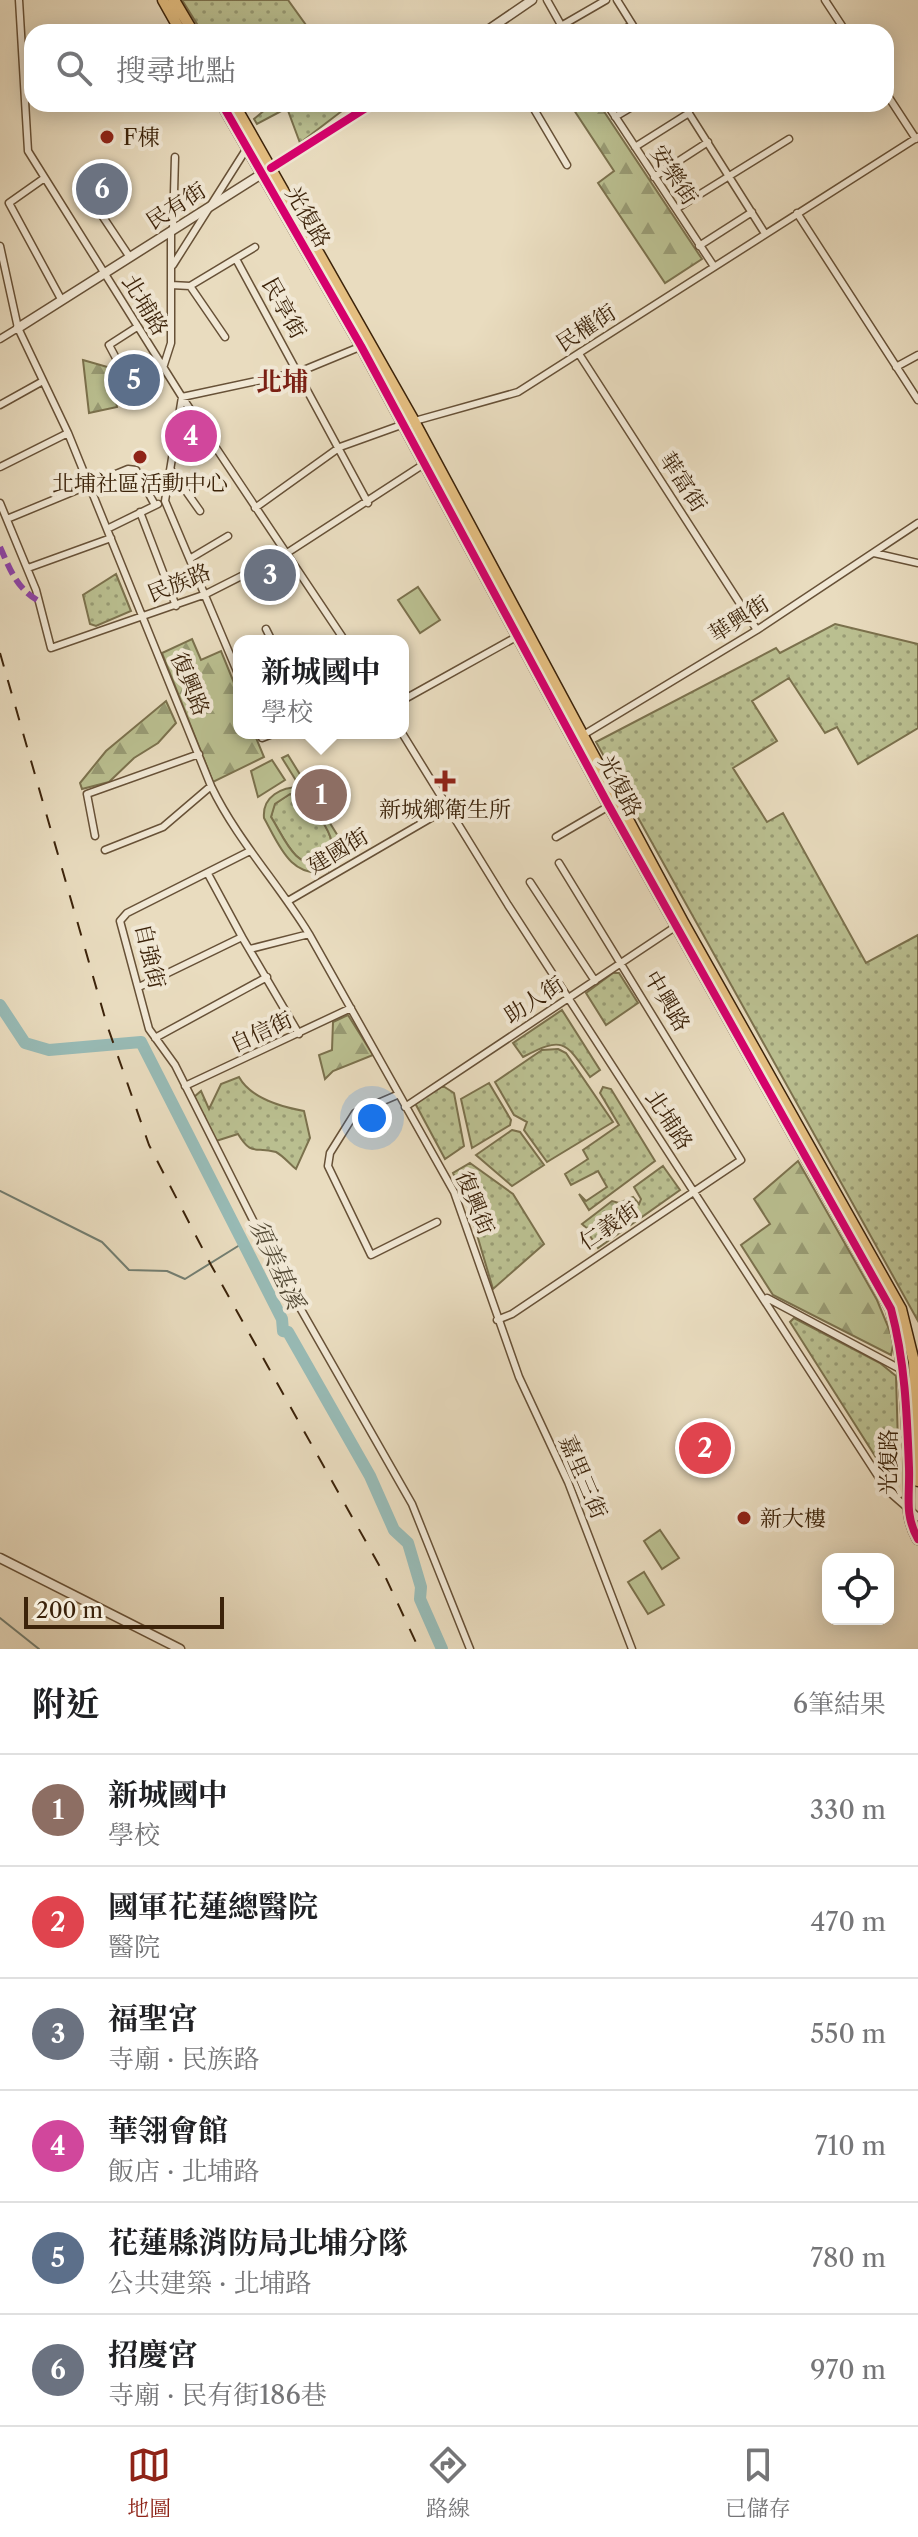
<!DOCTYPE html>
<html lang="zh-TW">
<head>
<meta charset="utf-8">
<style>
	:root { --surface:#fff; --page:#f2f2f2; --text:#202124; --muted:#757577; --line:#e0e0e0; --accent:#8f2418 }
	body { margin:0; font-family:"Libre Caslon Text","Noto Serif TC",serif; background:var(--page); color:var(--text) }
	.controls { position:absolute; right:24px; bottom:24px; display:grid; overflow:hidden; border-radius:16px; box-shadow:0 4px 20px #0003 }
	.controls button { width:72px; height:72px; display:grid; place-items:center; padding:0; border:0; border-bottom:2px solid var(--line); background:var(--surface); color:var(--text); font:40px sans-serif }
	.scale { position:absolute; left:24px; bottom:20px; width:200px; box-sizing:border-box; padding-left:8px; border:4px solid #3c230a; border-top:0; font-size:22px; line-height:28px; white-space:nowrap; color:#3c230a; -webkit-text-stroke:6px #f1e8d5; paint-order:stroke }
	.you { position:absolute; left:372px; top:1118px; width:28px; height:28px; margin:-20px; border:6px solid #fff; border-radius:50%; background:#1a73e8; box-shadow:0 0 0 12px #1a73e833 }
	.badge { display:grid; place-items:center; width:52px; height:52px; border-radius:50%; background:var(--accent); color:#fff; font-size:26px; font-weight:700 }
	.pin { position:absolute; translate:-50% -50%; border:4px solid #fff; box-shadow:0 2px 8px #0006 }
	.popup { position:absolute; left:233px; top:635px; width:176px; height:104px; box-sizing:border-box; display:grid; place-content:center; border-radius:16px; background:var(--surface); filter:drop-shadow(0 2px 6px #0005); font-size:26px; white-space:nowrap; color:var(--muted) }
	.popup b { font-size:30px; color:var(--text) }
	.popup::after { content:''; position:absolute; left:50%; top:100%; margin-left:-16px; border:16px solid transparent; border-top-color:var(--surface) }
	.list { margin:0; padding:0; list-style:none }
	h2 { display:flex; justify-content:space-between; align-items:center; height:104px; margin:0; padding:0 32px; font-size:34px }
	h2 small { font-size:26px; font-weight:400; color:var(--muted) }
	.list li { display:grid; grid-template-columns:52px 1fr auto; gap:24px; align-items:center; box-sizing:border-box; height:112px; padding:0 32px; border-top:2px solid var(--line) }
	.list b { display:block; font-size:30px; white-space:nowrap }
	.list p { margin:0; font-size:26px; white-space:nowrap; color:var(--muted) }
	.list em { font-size:26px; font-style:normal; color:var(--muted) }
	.icon { flex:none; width:44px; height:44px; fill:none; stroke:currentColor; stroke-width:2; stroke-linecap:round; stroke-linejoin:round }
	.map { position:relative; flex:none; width:918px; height:1649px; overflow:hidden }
	.search { position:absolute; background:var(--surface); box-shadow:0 4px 20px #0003; left:24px; right:24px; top:24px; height:88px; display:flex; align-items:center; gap:20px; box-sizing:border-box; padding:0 28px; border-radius:24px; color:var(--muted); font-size:30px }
	.sheet { height:776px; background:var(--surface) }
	nav { display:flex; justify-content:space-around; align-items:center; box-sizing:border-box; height:112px; border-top:2px solid var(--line); background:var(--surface); font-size:22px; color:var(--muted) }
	nav a { display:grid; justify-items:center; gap:4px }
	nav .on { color:var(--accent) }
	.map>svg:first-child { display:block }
	.grass { fill:url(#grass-dots); stroke:#7b714d; stroke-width:2 }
	.forest { fill:url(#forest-firs); stroke:#7b714d; stroke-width:2 }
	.pitch { fill:#babf90; stroke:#7b714d; stroke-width:2; fill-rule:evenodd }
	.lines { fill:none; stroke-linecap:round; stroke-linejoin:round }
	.stream { stroke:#737e71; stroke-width:2 }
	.river { stroke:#98bbb6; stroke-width:12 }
	.minor-casing { stroke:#675137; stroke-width:9 }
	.tertiary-casing { stroke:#675137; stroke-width:11 }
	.primary-casing { stroke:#3c230a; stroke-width:13 }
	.minor { stroke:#f1e8d5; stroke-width:6 }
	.tertiary { stroke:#f1e8d5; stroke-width:8 }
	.primary { stroke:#e4be80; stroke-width:10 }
	.rail { stroke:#3c230a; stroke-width:2; stroke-dasharray:14 14; stroke-linecap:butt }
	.quiet { stroke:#8e44ad; stroke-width:6; stroke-dasharray:12 6; stroke-linecap:butt }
	.cycleway-casing { stroke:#f1e8d5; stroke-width:13 }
	.cycleway { stroke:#d6006c; stroke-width:8 }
	.poi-dot { fill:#8f2418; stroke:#f1e8d5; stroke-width:3 }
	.labels { text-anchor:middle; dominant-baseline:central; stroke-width:8; stroke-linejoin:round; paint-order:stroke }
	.poi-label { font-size:22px; fill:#3c230a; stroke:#f1e8d5; text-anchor:start }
	.street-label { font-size:22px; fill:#3c230a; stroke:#f1e8d5 }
	.water-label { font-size:24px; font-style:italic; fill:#534935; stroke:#f1e8d5 }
	.quarter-label { font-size:26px; font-weight:bold; fill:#7a1f14; stroke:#f1e8d5 }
</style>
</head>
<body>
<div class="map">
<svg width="918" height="1649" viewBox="0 0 918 1649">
	<defs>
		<pattern id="grass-dots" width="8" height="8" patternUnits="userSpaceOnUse" patternTransform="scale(2)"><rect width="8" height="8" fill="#babf90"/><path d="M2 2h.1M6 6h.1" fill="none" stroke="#989b74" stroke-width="1.8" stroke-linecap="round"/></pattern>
		<pattern id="forest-firs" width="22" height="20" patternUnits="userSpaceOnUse" patternTransform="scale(2)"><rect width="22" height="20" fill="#babf90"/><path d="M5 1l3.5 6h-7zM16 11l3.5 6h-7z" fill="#989b74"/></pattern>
	</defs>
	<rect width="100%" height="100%" fill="#e9dcbf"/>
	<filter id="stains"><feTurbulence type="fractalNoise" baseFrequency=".0025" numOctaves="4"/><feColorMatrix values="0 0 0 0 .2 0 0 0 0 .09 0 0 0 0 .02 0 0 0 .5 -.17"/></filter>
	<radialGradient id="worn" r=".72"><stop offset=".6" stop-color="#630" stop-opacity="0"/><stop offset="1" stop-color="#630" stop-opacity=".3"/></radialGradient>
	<path class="grass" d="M182,0h106l23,32h-83l-8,-4 -18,4z
		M272,104h79l-51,39 -13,-35 -30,16 -3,-5z
		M116,574l15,37 -35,15 -6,-2 -7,-29z
		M835,624l83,20v84l-60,36 -21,-37 -12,6 -36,-55 -37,23 25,40 -44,27 34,54 16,-9 83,150 52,-28v386l-322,-579 180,-94 4,5z
		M290,794l17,5c12,19 38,44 17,65 -30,5 -39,-25 -53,-47l3,-13z
		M613,973h6l19,30 -32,22 -20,-32z
		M562,1010l38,60 -10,7c-25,-36 -27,-41 -67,-20l-10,-14z
		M558,1049l8,4 47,69 -66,40 -23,-32 3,-8 -13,-7 -19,-33 47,-32z
		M239,1077c12,22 43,30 65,34l6,27 -14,31c-6,-5 -14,-14 -20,-17 -21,-6 -24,5 -38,-18l-22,7 -22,-44 7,-6 8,18 12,-25z
		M489,1083l22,37 -1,5 -38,23 -11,-49z
		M443,1086l11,7 10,53 -19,13 -30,-56z
		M603,1087l8,2 44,72 -66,49 -10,-16 7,7 21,-14 -9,-16 -27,14 -6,-11 23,-15 -5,-9 36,-25 -19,-32z
		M512,1130l8,2 24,33 -32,21 -36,-31z
		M470,1163l43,31 31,50 -51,45 -23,-78 -17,-38z
		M663,1166l17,24 -82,58 -10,-15 2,-2 -8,-7 30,-23 7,2 14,-6 6,7 2,-5 -7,-12z
		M794,1318l86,45 16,13 3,102h-10l-99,-156z"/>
	<path class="forest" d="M570,104h29l103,155 -37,24 -67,-100 16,-12z
		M83,360l28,8 6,39 -28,6z
		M192,639l9,21 20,-9 18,44v38h15l10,24 -51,25 -51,-129z
		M166,701l10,22 -18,20 -24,15 -25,24 -27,7 -2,-6 26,-32z
		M348,1015l25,40 -40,16 -8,8 -6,-24 13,-5 1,-28z
		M798,1161l79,139 17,41 -3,14 -118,-60 -32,-50 29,-21 -16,-25z"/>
	<path class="pitch" d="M418,587l22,33 -20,13 -22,-33z
		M288,755l53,86 -2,17 -11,13c-37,9 -49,-26 -64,-53 -2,-22 18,-31 36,-31l-18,-29zM290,794l17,5c12,19 38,44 17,65 -30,5 -39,-25 -53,-47l4,-13z
		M272,760l13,20 -27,17 -7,-26z
		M660,1530l19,28 -17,11 -18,-28z
		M644,1572l20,33 -16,9 -20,-32z"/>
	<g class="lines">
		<path class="stream" d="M0,1191l102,51 27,28 38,1 18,8 58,-36
			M0,1618l39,31"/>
		<path class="river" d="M0,1005l25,38 24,7 92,-8 141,277 1,12 5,1 82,144 24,54 14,13 13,44 -1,12 22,50"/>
		<defs>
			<path id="minor" d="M19,0l9,151 154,246 163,244
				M547,0l18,32
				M617,0l20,32
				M825,0l21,32
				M561,26l45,-26
				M620,32l12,-7
				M886,93l30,46
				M531,104l36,61
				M607,104l106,161
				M683,104l81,128
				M615,117l22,-13
				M635,147l54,-34
				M654,177l54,-35
				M43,179l-34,24 52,96
				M83,187l46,69
				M676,209l113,-70
				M797,213l121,187
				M173,229l2,-72
				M0,246l18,82 50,105 143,353c26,54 67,97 98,148l145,258 65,185 49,105 64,167
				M699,246l53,-34
				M236,259l132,244
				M173,265l74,-117
				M171,285l19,1 65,-39
				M190,286l35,51
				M0,339l18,-11
				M579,354l178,276
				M117,360l-8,-15 28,-18
				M896,367l22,-12
				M163,368l8,-25v-112
				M0,405l43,-24
				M0,467l68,-34
				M171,470l29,41
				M0,503l36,87 15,58 155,-54 81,-41 137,-89
				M255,508l85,-61 64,-23 114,-32 400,-255
				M140,512l36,94
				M7,519l121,-50 8,1 19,35
				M107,529l51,-25
				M874,553l44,10
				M191,558l37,-22
				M28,568l83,-30
				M266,629l6,12
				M239,676l-74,-175 17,-104 117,-25 63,-26
				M403,700l124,-69
				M260,733l2,5 13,-5
				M402,733l106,172 379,585 31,27
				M575,740l182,-110 161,-107
				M95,836l-8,-42 112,-40
				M556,837l53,-31
				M105,850l58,-23 48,-41
				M250,851l-123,62 -7,8 29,108 26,36 100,199 137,240 58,145
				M208,874l34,63
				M530,882l65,99
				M288,901l160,-93
				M250,949l59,-15
				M139,987l103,-50 57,97
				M155,1038l112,-61
				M185,1086l166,-78
				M397,1095l-42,18 -25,40 -2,13 43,89 66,-33
				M405,1107l273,-182
				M767,1298l135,72
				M497,1320l15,-6 229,-154 -182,-297"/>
			<path id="tertiary" d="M485,32l47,-32
				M18,328l354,-224
				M0,1558l180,91"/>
			<path id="primary" d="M163,0l18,32
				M174,0l19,32
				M222,104l139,242 248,460 282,503c14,52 16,105 18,159 1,28 -5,46 9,71
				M234,104l180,317 269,501 218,387 13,53 4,119"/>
		</defs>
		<use href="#minor" class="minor-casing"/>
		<use href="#tertiary" class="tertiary-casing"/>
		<use href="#primary" class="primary-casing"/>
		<use href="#minor" class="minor"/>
		<use href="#tertiary" class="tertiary"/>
		<use href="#primary" class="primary"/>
		<path class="rail" d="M0,653l107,372 42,120 62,120 173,309 35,75"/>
		<path class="quiet" d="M0,547c10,22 16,40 37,53"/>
		<defs>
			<path id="cycleway" d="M222,104l139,242 248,460 282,503c14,52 16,105 18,159 1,28 -5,46 9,71
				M271,168l101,-64"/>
		</defs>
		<use href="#cycleway" class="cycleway-casing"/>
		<use href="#cycleway" class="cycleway"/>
	</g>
	<g class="poi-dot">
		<circle cx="107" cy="137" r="8"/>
		<circle cx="140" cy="457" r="8"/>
		<path d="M441 769h8v8h8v8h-8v8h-8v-8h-8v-8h8z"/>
		<circle cx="744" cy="1518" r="8"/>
	</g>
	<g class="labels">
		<g class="poi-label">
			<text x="123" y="137">F棟</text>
			<text x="140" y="483" text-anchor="middle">北埔社區活動中心</text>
			<text x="445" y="809" text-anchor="middle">新城鄉衛生所</text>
			<text x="760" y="1518">新大樓</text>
		</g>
		<g class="street-label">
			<text transform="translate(674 175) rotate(57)">安樂街</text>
			<text transform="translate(176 206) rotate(-33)">民有街</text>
			<text transform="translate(308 217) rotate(60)">光復路</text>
			<text transform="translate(145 305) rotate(59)">北埔路</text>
			<text transform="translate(284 308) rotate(61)">民享街</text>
			<text transform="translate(586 328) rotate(-33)">民權街</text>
			<text transform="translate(683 482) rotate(57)">華富街</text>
			<text transform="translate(179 583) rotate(-22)">民族路</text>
			<text transform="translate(739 619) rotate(-32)">華興街</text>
			<text transform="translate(190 684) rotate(68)">復興路</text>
			<text transform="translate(620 786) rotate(62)">光復路</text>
			<text transform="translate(338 851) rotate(-31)">建國街</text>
			<text transform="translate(150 956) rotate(77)">自強街</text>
			<text transform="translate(534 1000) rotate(-33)">助人街</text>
			<text transform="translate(667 1001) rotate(59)">中興路</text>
			<text transform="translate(261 1032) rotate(-25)">自信街</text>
			<text transform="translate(669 1120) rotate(57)">北埔路</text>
			<text transform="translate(475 1203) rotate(68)">復興街</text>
			<text transform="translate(609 1226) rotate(-34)">仁義街</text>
			<text transform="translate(888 1462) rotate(-90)">光復路</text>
			<text transform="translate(583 1477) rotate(67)">嘉里三街</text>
		</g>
		<g class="water-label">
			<text transform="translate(277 1264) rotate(65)">須美基溪</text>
		</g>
		<g class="quarter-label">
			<text x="282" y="382">北埔</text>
		</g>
	</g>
	<rect width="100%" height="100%" filter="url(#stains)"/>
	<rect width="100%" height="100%" fill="url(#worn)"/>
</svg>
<div class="controls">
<button><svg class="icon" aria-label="locate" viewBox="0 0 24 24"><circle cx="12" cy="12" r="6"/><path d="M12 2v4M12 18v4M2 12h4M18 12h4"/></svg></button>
</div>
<div class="scale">200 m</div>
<div class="you"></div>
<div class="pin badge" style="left:321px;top:795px;background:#8d6e63">1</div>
<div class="popup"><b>新城國中</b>學校</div>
<div class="pin badge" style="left:705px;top:1448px;background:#e0444e">2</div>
<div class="pin badge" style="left:270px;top:575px;background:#6b7280">3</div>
<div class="pin badge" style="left:191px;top:436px;background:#d1479c">4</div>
<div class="pin badge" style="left:134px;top:380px;background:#5c6f8a">5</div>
<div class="pin badge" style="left:102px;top:189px;background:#6b7280">6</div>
<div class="search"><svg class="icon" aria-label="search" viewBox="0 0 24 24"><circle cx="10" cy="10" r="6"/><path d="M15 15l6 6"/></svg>搜尋地點</div>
</div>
<section class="sheet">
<h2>附近<small>6筆結果</small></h2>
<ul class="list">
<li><span class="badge" style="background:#8d6e63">1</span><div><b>新城國中</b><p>學校</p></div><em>330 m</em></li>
<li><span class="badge" style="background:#e0444e">2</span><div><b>國軍花蓮總醫院</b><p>醫院</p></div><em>470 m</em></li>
<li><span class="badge" style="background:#6b7280">3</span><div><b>福聖宮</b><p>寺廟 · 民族路</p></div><em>550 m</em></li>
<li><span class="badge" style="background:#d1479c">4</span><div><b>華翎會館</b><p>飯店 · 北埔路</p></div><em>710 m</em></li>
<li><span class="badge" style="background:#5c6f8a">5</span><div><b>花蓮縣消防局北埔分隊</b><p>公共建築 · 北埔路</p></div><em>780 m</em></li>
<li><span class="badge" style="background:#6b7280">6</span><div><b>招慶宮</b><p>寺廟 · 民有街186巷</p></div><em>970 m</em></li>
</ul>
</section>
<nav>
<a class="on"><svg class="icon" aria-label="map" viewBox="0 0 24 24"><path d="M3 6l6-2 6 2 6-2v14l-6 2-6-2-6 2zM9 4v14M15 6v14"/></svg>地圖</a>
<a><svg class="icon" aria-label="directions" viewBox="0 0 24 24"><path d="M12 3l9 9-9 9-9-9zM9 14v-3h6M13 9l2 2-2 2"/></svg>路線</a>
<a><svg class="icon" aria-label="saved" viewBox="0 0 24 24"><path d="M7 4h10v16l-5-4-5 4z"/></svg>已儲存</a>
</nav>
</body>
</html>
